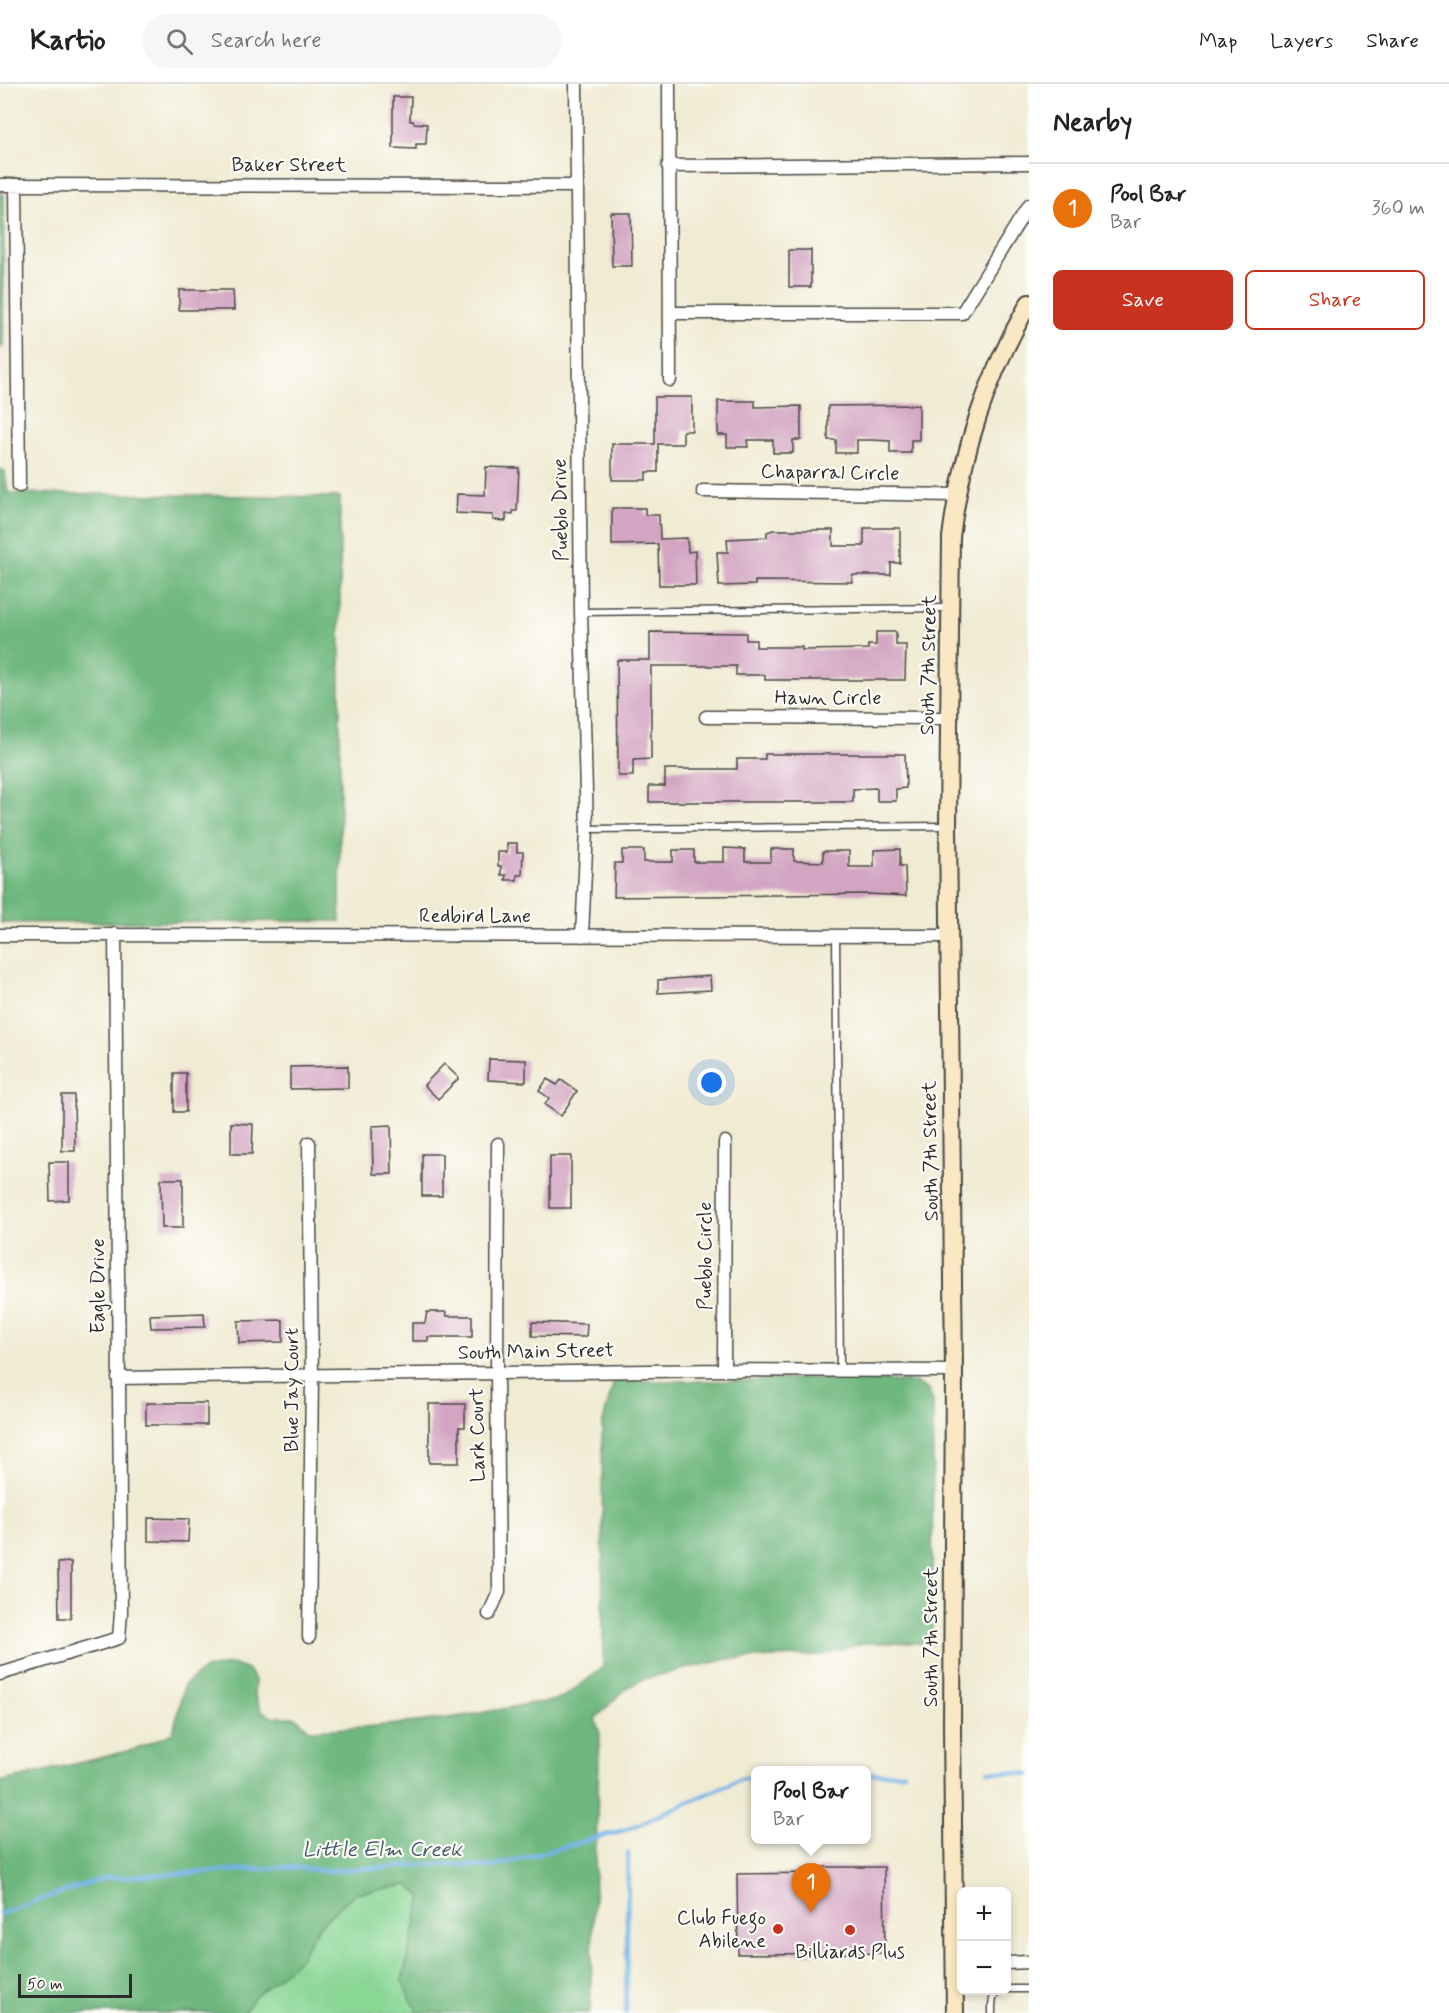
<!DOCTYPE html>
<html lang="en">
<head>
<meta charset="utf-8">
<style>
	:root { --surface:#fff; --page:#f6f6f6; --text:#222; --muted:#767676; --line:#e0e0e0; --accent:#c8321e }
	body { margin:0; font-family:Mynerve,sans-serif; background:var(--page); color:var(--text) }
	.controls { position:absolute; right:18px; bottom:18px; display:grid; overflow:hidden; border-radius:9px; box-shadow:0 3px 9px #0003 }
	.controls button { width:54px; height:54px; display:grid; place-items:center; padding:0; border:0; border-bottom:2px solid var(--line); background:var(--surface); color:var(--text); font:30px sans-serif }
	.scale { position:absolute; left:18px; bottom:15px; width:114px; box-sizing:border-box; padding-left:6px; border:3px solid #2b2b2b; border-top:0; font-size:16px; line-height:21px; white-space:nowrap; color:#2b2b2b; -webkit-text-stroke:4px #fdfcf7; paint-order:stroke }
	.you { position:absolute; left:712px; top:999px; width:21px; height:21px; margin:-15px; border:4px solid #fff; border-radius:50%; background:#1a73e8; box-shadow:0 0 0 9px #1a73e833 }
	.badge { display:grid; place-items:center; width:39px; height:39px; border-radius:50%; background:var(--accent); color:#fff; font-size:20px; font-weight:700 }
	.pin { position:absolute; translate:-50% -50px; filter:drop-shadow(0 2px 3px #0008) }
	.pin::after { content:''; position:absolute; top:32px; width:21px; height:18px; background:inherit; clip-path:polygon(0 0,100% 0,50% 100%) }
	.popup { position:absolute; left:751px; top:1682px; width:120px; height:78px; box-sizing:border-box; display:grid; place-content:center; border-radius:9px; background:var(--surface); filter:drop-shadow(0 2px 4px #0005); font-size:20px; white-space:nowrap; color:var(--muted) }
	.popup b { font-size:22px; color:var(--text) }
	.popup::after { content:''; position:absolute; left:50%; top:100%; margin-left:-12px; border:12px solid transparent; border-top-color:var(--surface) }
	.list { margin:0; padding:0; list-style:none }
	h2 { display:flex; justify-content:space-between; align-items:center; height:78px; margin:0; padding:0 24px; font-size:26px }
	h2 small { font-size:20px; font-weight:400; color:var(--muted) }
	.list li { display:grid; grid-template-columns:39px 1fr auto; gap:18px; align-items:center; box-sizing:border-box; height:90px; padding:0 24px; border-top:2px solid var(--line) }
	.list b { display:block; font-size:22px; white-space:nowrap }
	.list p { margin:0; font-size:20px; white-space:nowrap; color:var(--muted) }
	.list em { font-size:20px; font-style:normal; color:var(--muted) }
	.actions { display:flex; gap:12px; padding:18px 24px }
	.actions a { flex:1; padding:14px 0; border:2px solid var(--accent); border-radius:9px; text-align:center; font-size:21px; color:var(--accent) }
	.actions .main { background:var(--accent); color:#fff }
	.icon { flex:none; width:33px; height:33px; fill:none; stroke:currentColor; stroke-width:2; stroke-linecap:round; stroke-linejoin:round }
	.map { position:relative; flex:none; width:1029px; height:1929px; overflow:hidden }
	header { display:flex; align-items:center; gap:36px; box-sizing:border-box; height:84px; padding:0 30px; background:var(--surface); border-bottom:2px solid var(--line) }
	header strong { font-size:28px }
	nav { display:flex; gap:33px; margin-inline-start:auto; font-size:21px }
	.search { width:420px; height:54px; background:var(--page); display:flex; align-items:center; gap:15px; box-sizing:border-box; padding:0 21px; border-radius:33px; color:var(--muted); font-size:22px }
	main { display:flex }
	aside { flex:1; background:var(--surface) }
	.map>svg:first-child { display:block }
	.green { fill:#89d695; stroke:#5a8060; stroke-width:1.5 }
	.forest { fill:#6eb77e; stroke:#4c7154; stroke-width:1.5 }
	.lines { fill:none; stroke-linecap:round; stroke-linejoin:round }
	.stream { stroke:#75b4e8; stroke-width:4.5 }
	.building { fill:#d3a5c3 }
	.lane-casing { stroke:#494844; stroke-width:9 }
	.street-casing { stroke:#494844; stroke-width:15 }
	.secondary-casing { stroke:#494844; stroke-width:20 }
	.lane { stroke:#fff; stroke-width:6 }
	.street { stroke:#fff; stroke-width:12 }
	.secondary { stroke:#fae7c3; stroke-width:16 }
	.poi-dot { fill:#c8321e; stroke:#fdfcf7; stroke-width:2 }
	.labels { text-anchor:middle; dominant-baseline:central; stroke-width:4.5; stroke-linejoin:round; paint-order:stroke }
	.street-label { font-size:20px; fill:#2b2b2b; stroke:#fdfcf7 }
	.poi-label { font-size:20px; fill:#2b2b2b; stroke:#fdfcf7; text-anchor:end }
	.water-label { font-size:21px; font-style:italic; fill:#455b6d; stroke:#fdfcf7 }
</style>
</head>
<body>
<header>
<strong>Kartio</strong>
<div class="search"><svg class="icon" aria-label="search" viewBox="0 0 24 24"><circle cx="10" cy="10" r="6"/><path d="M15 15l6 6"/></svg>Search here</div>
<nav><a>Map</a><a>Layers</a><a>Share</a></nav>
</header>
<main>
<div class="map">
<svg width="1029" height="1929" viewBox="0 0 1029 1929">
	<rect width="100%" height="100%" fill="#fdfcf7"/>
	<filter id="ink" filterUnits="userSpaceOnUse"><feTurbulence type="fractalNoise" baseFrequency=".0167" numOctaves="2"/><feDisplacementMap in="SourceGraphic" scale="12" xChannelSelector="R" yChannelSelector="G"/><feConvolveMatrix kernelMatrix="1 2 1 2 8 2 1 2 1" color-interpolation-filters="sRGB"/></filter>
	<filter id="wash" filterUnits="userSpaceOnUse"><feTurbulence type="fractalNoise" baseFrequency=".008" numOctaves="4" result="noise"/><feDisplacementMap in="SourceGraphic" scale="24" xChannelSelector="R" yChannelSelector="G"/><feGaussianBlur stdDeviation="1.35" result="paint"/><feColorMatrix in="noise" values="0 0 0 0 0 0 0 0 0 0 0 0 0 0 0 0 0 1.4 0 .05"/><feComposite in="paint" operator="in"/></filter>
	<g filter="url(#wash)">
		<rect width="100%" height="100%" fill="#f0ebd3"/>
		<path class="green" d="M409,1801l13,12 -20,84 16,32h-175l11,-16 44,-38 21,-33 36,-33z"/>
		<path class="forest" d="M0,110h4l-1,153h-3z
			M0,385l5,2 3,22 332,4v424l-339,2z
			M807,1294l108,4 13,8 5,11 -1,242h-69l-41,12 -94,4 -48,11 -36,9 -19,10 -30,30 5,15 -10,279h-172l-16,-32 20,-84 -13,-12 -54,8 -36,33 -20,33 -45,38 -11,16h-243v-231l136,-33 37,-16 11,-48 21,-16 27,-5 16,6 7,10 -1,14 7,17 13,6h22l14,13c73,-3 145,-10 216,-26 10,-2 23,-1 32,-5 10,-3 36,-25 45,-32l-1,-242 12,-44h129z"/>
		<g class="lines">
			<path class="stream" d="M988,1687l41,3
				M866,1690l38,-1
				M0,1830l103,-36 190,-11 32,4 115,-7 51,3 137,-38 115,-51h13
				M626,1929l2,-160"/>
		</g>
		<g id="blocks">
			<path class="building" d="M393,13h18l-1,24h3l1,2 13,1 -1,20h-10v5l-23,-1z
				M611,129h20l1,53h-20z
				M789,166h22v37h-22z
				M179,206h54l1,20h-55z
				M655,313h37v34h-9v13h-25v28h-12v8h-34v-36h43z
				M718,317h37v6l46,-1v34h-8v13h-20v-13h-26l1,7h-21v-12h-9z
				M919,321v35h-8v13h-21v-12l-19,-1h-14v13h-21v-13h-8v-34z
				M486,383l33,1 -2,43h-4v3l-7,-1v8l-13,-1v-5l-37,-2 1,-19 28,1z
				M612,424h33v7h14l1,24 27,-1 1,14 7,-1 1,34h-37l-1,-41 -46,1z
				M864,444h36v35h-9v12h-39v7l-97,-1v4l-36,1 -2,-34h11l-1,-13 40,-2v-5l6,-2h60v16h31z
				M650,548l96,1v7h10v7h46v3l66,-1v-4h8v-13h20v13h10l-1,35h-140v-5h-29v-9h-85v93l-18,1v16h-15l-1,-116h33z
				M765,670h140l1,34 -10,1v12h-19v-13l-24,1v13h-204v-16h16v-17h72v-10h28z
				M507,759h10v9h6l-1,23h-5v5h-12l1,-5h-5v-9h-3v-14h9z
				M724,764l21,1v13h26v-13h23v12l29,1v-11h26v16h25v-17l26,-1v17h5l1,30 -37,-2 -255,3 1,-34h7v-13h22v12h29v-12h21v12h30z
				M710,892l1,14 -53,3v-13z
				M489,975l37,1v22l-38,-2z
				M444,980l15,14 -21,21 -14,-14z
				M348,982v22l-58,1v-22z
				M174,989h12v39h-12z
				M547,995l10,6 4,-5 16,11 -16,25 -16,-11 4,-7 -10,-7z
				M62,1011h12l1,56h-13z
				M231,1039l22,1 -1,30h-21z
				M391,1041l1,49h-19l-1,-48z
				M422,1070h20v42h-20z
				M550,1072h21v52h-21z
				M49,1078h20v38l-19,1z
				M161,1095h22v49h-21z
				M427,1228h19l1,4h25v21h-44v4h-16v-18h13z
				M204,1229l1,14 -54,1 -1,-13z
				M283,1236v22l-44,1 -1,-22z
				M532,1238l55,2 -1,13 -54,-1z
				M146,1319h61v22h-61z
				M429,1320h36v23h-6v36h-30z
				M148,1434l41,1 -1,23 -40,-1z
				M71,1478v56h-12l-1,-55z
				M819,1783h65l1,86 -147,1 -1,-80 82,-1z"/>
		</g>
	</g>
	<g filter="url(#ink)">
		<use href="#blocks" fill-opacity="0" stroke="#494844" stroke-width="1.5"/>
		<g class="lines">
			<defs>
				<path id="lane" d="M581,528l369,-4
					M587,745l359,-3
					M836,852l4,434
					M1006,1905h23
					M992,1929c0,-9 -1,-17 8,-23"/>
				<path id="street" d="M576,0l5,528 6,217 -5,107
					M669,0l1,296
					M668,82l361,-3
					M0,101l577,1
					M16,101l3,301
					M670,229h292l67,-108
					M703,407l253,4
					M706,633l244,1
					M0,851l949,1
					M724,1286l1,-228
					M118,1294l606,-8 230,1
					M489,1530l10,-22 -2,-220 1,-228
					M309,1553l3,-261 -3,-233
					M0,1590l119,-36 2,-25 -6,-679
					M1006,1879l23,-1"/>
				<path id="secondary" d="M955,1929l-3,-287 2,-355 -6,-545 3,-289c11,-86 35,-158 78,-234"/>
			</defs>
			<use href="#lane" class="lane-casing"/>
			<use href="#street" class="street-casing"/>
			<use href="#secondary" class="secondary-casing"/>
			<use href="#lane" class="lane"/>
			<use href="#street" class="street"/>
			<use href="#secondary" class="secondary"/>
		</g>
	</g>
	<g class="poi-dot">
		<circle cx="778" cy="1845" r="6"/>
		<circle cx="850" cy="1846" r="6"/>
	</g>
	<g class="labels">
		<g class="street-label">
			<text x="289" y="81">Baker Street</text>
			<text transform="translate(830 389) rotate(1)">Chaparral Circle</text>
			<text transform="translate(561 426) rotate(-91)">Pueblo Drive</text>
			<text transform="translate(929 581) rotate(-89)">South 7th Street</text>
			<text x="828" y="614">Hawn Circle</text>
			<text x="475" y="832">Redbird Lane</text>
			<text transform="translate(931 1067) rotate(-91)">South 7th Street</text>
			<text transform="translate(705 1172) rotate(-90)">Pueblo Circle</text>
			<text transform="translate(98 1202) rotate(-90)">Eagle Drive</text>
			<text transform="translate(536 1268) rotate(-1)">South Main Street</text>
			<text transform="translate(292 1306) rotate(-90)">Blue Jay Court</text>
			<text transform="translate(478 1351) rotate(-91)">Lark Court</text>
			<text transform="translate(931 1553) rotate(-90)">South 7th Street</text>
		</g>
		<g class="poi-label">
			<text x="766" y="1834">Club Fuego<tspan x="766" dy="23">Abilene</tspan></text>
			<text x="850" y="1868" text-anchor="middle">Billiards Plus</text>
		</g>
		<g class="water-label">
			<text x="382" y="1766">Little Elm Creek</text>
		</g>
	</g>
</svg>
<div class="controls">
<button>+</button>
<button>−</button>
</div>
<div class="scale">50 m</div>
<div class="you"></div>
<div class="pin badge" style="left:811px;top:1829px;background:#e8710a">1</div>
<div class="popup"><b>Pool Bar</b>Bar</div>
</div>
<aside>
<h2>Nearby<small></small></h2>
<ul class="list">
<li><span class="badge" style="background:#e8710a">1</span><div><b>Pool Bar</b><p>Bar</p></div><em>360 m</em></li>
</ul>
<div class="actions"><a class="main">Save</a><a>Share</a></div>
</aside>
</main>
</body>
</html>
